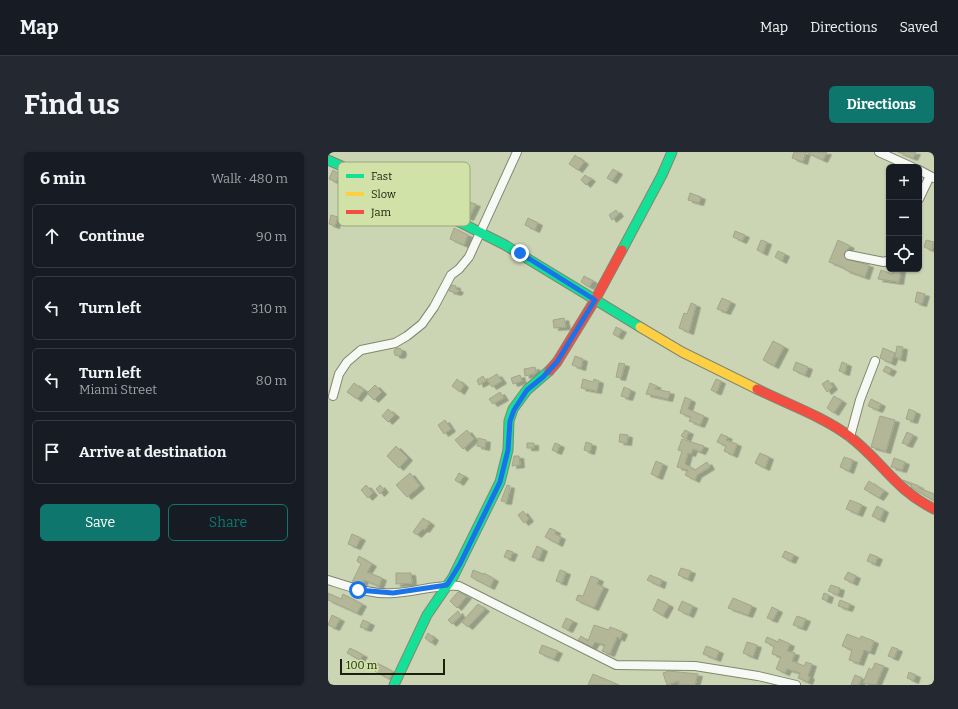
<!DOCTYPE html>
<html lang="en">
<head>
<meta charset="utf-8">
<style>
	:root { --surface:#171b24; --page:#242831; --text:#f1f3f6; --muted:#9ea1a6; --line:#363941; --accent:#0f766e }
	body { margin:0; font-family:Bitter,serif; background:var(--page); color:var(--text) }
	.controls { position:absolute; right:12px; top:12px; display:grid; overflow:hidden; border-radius:6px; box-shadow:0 1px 3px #0004 }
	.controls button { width:36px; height:36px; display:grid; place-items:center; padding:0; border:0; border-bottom:1px solid var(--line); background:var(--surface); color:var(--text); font:20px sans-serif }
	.scale { position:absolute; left:12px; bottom:10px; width:105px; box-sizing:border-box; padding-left:4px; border:2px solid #1a2009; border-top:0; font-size:11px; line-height:14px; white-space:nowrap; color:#1a2009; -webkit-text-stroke:3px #d0e2a7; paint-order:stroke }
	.stop { position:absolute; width:12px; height:12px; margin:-9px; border:3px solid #1a73e8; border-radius:50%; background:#fff }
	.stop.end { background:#1a73e8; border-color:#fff; box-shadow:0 1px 4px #0008 }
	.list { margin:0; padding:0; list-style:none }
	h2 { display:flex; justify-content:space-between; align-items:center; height:52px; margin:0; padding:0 16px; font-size:17px }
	h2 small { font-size:13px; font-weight:400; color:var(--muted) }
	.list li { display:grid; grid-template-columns:26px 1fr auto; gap:12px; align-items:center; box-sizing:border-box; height:64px; margin:0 8px 8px; padding:0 8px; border:1px solid var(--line); border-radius:6px }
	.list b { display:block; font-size:15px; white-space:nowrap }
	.list p { margin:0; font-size:13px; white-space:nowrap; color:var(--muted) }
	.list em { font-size:13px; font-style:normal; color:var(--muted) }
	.actions { display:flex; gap:8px; padding:12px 16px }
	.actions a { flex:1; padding:9px 0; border:1px solid var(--accent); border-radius:6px; text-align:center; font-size:14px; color:var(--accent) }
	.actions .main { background:var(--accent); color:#fff }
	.icon { flex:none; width:22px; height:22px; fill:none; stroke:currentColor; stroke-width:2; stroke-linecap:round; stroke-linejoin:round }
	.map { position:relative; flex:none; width:606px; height:533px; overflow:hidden; border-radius:6px }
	header { display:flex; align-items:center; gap:24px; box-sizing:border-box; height:56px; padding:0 20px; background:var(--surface); border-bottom:1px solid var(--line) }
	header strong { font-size:19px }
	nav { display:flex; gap:22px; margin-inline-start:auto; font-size:14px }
	.intro { display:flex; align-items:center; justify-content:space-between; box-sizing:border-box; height:96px; padding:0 24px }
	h1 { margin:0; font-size:28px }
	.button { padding:10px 18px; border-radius:6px; background:var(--accent); color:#fff; font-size:14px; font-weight:700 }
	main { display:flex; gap:24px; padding:0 24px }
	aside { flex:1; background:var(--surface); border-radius:6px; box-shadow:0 1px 3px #0004 }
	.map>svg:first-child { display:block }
	.building { fill:#b3b697; stroke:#a2a68b; filter:url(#shadow) }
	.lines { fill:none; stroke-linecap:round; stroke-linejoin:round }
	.street-casing { stroke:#80876e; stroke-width:10 }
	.fast-casing { stroke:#80876e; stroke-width:11 }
	.slow-casing { stroke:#80876e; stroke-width:11 }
	.jam-casing { stroke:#80876e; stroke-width:11 }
	.street { stroke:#f7f9f4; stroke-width:8 }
	.fast { stroke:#16e098; stroke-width:9 }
	.slow { stroke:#ffcf43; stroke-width:9 }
	.jam { stroke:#f24e42; stroke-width:9 }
	.route { stroke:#1a73e8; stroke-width:5 }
	.key { fill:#d0e2a7; stroke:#99a878; stroke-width:1 }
	.key-label { font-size:11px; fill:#1a2009 }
</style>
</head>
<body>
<header>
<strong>Map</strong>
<nav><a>Map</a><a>Directions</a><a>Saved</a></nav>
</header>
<div class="intro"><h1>Find us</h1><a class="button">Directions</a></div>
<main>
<aside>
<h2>6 min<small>Walk · 480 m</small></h2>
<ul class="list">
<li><svg class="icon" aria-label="ahead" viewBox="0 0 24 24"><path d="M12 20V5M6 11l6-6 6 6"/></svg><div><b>Continue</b></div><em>90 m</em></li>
<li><svg class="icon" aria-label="left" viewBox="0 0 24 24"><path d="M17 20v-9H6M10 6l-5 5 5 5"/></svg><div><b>Turn left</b></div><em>310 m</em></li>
<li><svg class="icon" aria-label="left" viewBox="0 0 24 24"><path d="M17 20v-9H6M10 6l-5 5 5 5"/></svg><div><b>Turn left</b><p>Miami Street</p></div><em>80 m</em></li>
<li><svg class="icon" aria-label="arrive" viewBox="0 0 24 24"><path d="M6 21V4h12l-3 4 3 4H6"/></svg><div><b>Arrive at destination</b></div></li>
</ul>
<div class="actions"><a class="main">Save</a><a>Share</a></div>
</aside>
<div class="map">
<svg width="606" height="533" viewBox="0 0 606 533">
	<defs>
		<filter id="shadow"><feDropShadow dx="4.5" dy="2.5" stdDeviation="0" flood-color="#0004"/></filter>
	</defs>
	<rect width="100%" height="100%" fill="#cbd5b4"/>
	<path class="building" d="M466,0h33l-4,8 -17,-8 -3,10 -11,-4z
		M570,0h18l-3,6z
		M247,3l9,7 -6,8 -9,-6z
		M285,17l5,3 -6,9 -5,-3z
		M5,18l7,4 -4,8 -7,-3z
		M257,23l6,4 -5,6 -5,-5z
		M362,41l11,4 -2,6 -11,-3z
		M141,50l7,2 -7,14 -5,-2z
		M288,58l3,4 -7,6 -3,-5z
		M3,63l7,2 -3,9 -6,-2z
		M200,66l10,5 -3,7 -10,-5z
		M126,76l14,7 -4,10 -14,-6z
		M407,79l10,4 -3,6 -9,-4z
		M433,88l6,2 -4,11 -6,-3z
		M510,88l12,6 -6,8 2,5 23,6 -4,12 -20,-7v-2l-16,-6z
		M598,88l8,2 -2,8 -8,-3z
		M450,99l7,3 -3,7 -7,-4z
		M565,117l8,1 -2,12 -21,-3 3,-9 11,4z
		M256,124l9,5 -4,6 -8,-5z
		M124,133l4,1v3l3,1 -2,3 -8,-2z
		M589,140l8,2 -3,10 -7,-2z
		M394,146l9,4 -5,10 -9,-3z
		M363,151l5,2 -7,27 -10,-4 5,-15 3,1z
		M236,166l2,9 -12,1 -1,-8z
		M288,175l6,3 -4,7 -5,-3z
		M445,189l11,6 -10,19 -11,-6z
		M569,194l6,1 -2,12 -6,-2z
		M555,196l12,5 -4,10 -11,-5z
		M66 200a4 4 0 1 1 8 0a4 4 0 1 1-8 0Z
		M247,204l8,3 -2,9 -9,-3z
		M468,210l12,5 -3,8 -12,-5z
		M514,210l5,2 -2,9 -6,-2z
		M291,211l6,1 -4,14 -5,-1z
		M558,214l6,3 -3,5 -6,-3z
		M207,215l1,6 -11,3 -1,-7z
		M169,222l5,7 -10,6 -5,-7z
		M192,223l2,6 -9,3 -2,-6z
		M155,224l3,5 -7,4 -2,-5z
		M129,227l7,6 -4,7 -8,-6z
		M255,227l10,3 1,-3 5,2 -2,10 -16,-3z
		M388,227l5,2 -4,11h-2l-4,-2z
		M500,228l5,7 -6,5 -5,-8z
		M26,231l10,7 -7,9 -10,-7z
		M322,231l7,3 -2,3 15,3 -2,7 -22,-5z
		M47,233l7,7 -8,8 -7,-7z
		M296,235l7,3 -3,8 -7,-2z
		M172,240l4,6 -11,6 -4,-5z
		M506,244l8,5 -8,12 -7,-5z
		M357,245l6,3 -3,9 16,7 -4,9 -11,-4 2,-4 -11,-4z
		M543,247l10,5 -3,6 -10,-4z
		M60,257l7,6 -7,7 -6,-6z
		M581,257l7,3 -3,9 -7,-2z
		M552,264l15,4 -9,31 -15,-4z
		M117,268l6,9 -7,5 -6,-9z
		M139,278l7,9 -11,10 -8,-9z
		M357,278l4,2 -3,7 -5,-3z
		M579,280l6,3 -5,10 -6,-2z
		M292,282l8,1 -1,8 -8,-1z
		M393,282l7,3 -2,3 11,4 -4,11 -9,-4 2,-5 -9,-4z
		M150,286l8,2 -1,8 -8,-2z
		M354,287l22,7 -3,6 -8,-3 -2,5 -3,-1 -3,11 10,6 12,-8 3,5 -13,8 -2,5 -10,-5 3,-5 -11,-3 5,-16 -4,-1z
		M258,290l6,2 -2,8 -6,-2z
		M199,291h7v5h-7z
		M227,291l5,2 -3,7 -5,-2z
		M68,294l12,12 -9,10 -12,-12z
		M432,301l9,4 -4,11 -10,-5z
		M186,304h5l1,9 -8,1z
		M516,305l9,3 -4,11 -9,-4z
		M566,306l11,4 -3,8 -11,-3z
		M328,309l7,3 -5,13 -7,-3z
		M82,321l10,13 -13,11 -11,-12z
		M131,321l5,3 -5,7 -4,-3z
		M575,328l16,6v2l15,6v7l-20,-12 -3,-2 1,-3 -2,1z
		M541,329l15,10 -5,7 -15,-9z
		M38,333l7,8 -5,5 -7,-8z
		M52,333l4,5 -4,4 -4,-5z
		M179,333l3,1 -3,16 -6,-1z
		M522,348l12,5 -4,9 -12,-5z
		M549,354l7,4 -4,10 -8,-4z
		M195,359l6,8 -5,4 -6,-8z
		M95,366l7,5 -5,7 -2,-1 -6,6 -4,-3z
		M222,376l6,3 -1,3 6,3 -3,7 -13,-7z
		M24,382l9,4 -5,9 -8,-3z
		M209,394l6,3 -4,10 -7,-2z
		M179,398l6,2 -3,7 -6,-2z
		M457,399l9,4 -3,6 -9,-4z
		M542,402l8,3 -3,7 -8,-3z
		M31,404l13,8 -5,8 15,6 -3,8 -15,-6 -2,5 -10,-3 9,-18 -4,-3z
		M353,416l10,3 -3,8 -10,-4z
		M145,418l10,4 1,-1 10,6 -4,8 -19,-10z
		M232,418l6,2 -4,11 -6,-2z
		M520,420l8,4 -3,7 -9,-4z
		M68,421h15l1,10 -16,1z
		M322,423l12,5 -2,6 -13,-6z
		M263,424l8,3 -2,5 7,3 -10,21 -18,-8 2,-5 5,1z
		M503,433l9,3 -2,7 -10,-4z
		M130,440l9,4 -10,12 -7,-7z
		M0,441l13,6 2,-5 19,10 -5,9 -29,-13z
		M496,441l5,2 -2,6 -5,-2z
		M405,446l19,8 -4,9 -20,-7z
		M330,447l11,6 -6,11 -10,-6z
		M512,448l10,4 -2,5 -10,-3z
		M354,449l11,5 -4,9 -11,-5z
		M150,452l7,5 -17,18 -6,-5z
		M444,455l6,3 -5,10 -6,-2z
		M130,459l3,5 -9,8 -4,-4z
		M4,463l8,4 -5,9 -7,-3z
		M469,464l9,3 -4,9 -9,-3z
		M238,466l7,3 -5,9 -6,-3z
		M35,468l7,3 -3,6 -7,-2z
		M266,473l15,5 1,-3 13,5 -3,7 -3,-2 -7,17 -8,-3 3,-6 -10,-3 -3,5 -14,-7 3,-4 7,5z
		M100,481l6,5 -3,5 -6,-5z
		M519,482l13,5 1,-3 13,5 -4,11 -6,-2 -5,13 -10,-3 3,-10 -10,-4z
		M439,485l11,5 1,-3 11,5 -3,7 8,2 -3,8 12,5 2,-4 6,2 -4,12 2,1 -2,5 -10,-4 2,-5 -13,-4 -2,4 -9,-4 5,-12 -9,-3 2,-8 -9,-4z
		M419,490l10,3 -4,12 -10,-4z
		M214,493l16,6 -4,8 -15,-6z
		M378,494l13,5 -3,8 -13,-5z
		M564,495l6,2 -4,9 -6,-2z
		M22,496l13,7 -3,5 -13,-7z
		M49,511l15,8 -3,8 -16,-9z
		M547,511l9,3 -8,19 -13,-2 6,-15 3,2z
		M341,519l29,3 -3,11h-16v-4l-12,4 -4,-12z
		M581,520l7,3 -2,6 -7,-3z
		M265,522l26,11h-31z
		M527,523l7,3 -3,7h-8z"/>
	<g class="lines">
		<defs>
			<path id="street" d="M551,0l33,15
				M591,18l15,8
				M591,47l11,-23
				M521,103l35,7 5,-2
				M5,244l6,-22 8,-12 14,-12 34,-7 12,-7 15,-12 12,-17 17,-32 8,-6 10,-12 48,-105
				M522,285l10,-37 15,-39
				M0,428c22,7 43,15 66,13 22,-1 43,-9 65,-7l157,79 79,1 63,10 38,9"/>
			<path id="fast" d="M0,8l70,31 107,54 135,82
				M294,98l40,-75 10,-23
				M66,533l33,-70 26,-38 47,-95 8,-32 1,-29 4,-12 14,-19 22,-19"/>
			<path id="slow" d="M312,175l42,25 75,37"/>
			<path id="jam" d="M221,219l8,-9 38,-62 27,-50
				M429,237c30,15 65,27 92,47 32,24 45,53 85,73"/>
		</defs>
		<use href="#street" class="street-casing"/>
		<use href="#fast" class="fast-casing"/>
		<use href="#slow" class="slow-casing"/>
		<use href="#jam" class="jam-casing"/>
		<use href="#street" class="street"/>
		<use href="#fast" class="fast"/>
		<use href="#slow" class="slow"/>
		<use href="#jam" class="jam"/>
	</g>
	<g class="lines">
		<path class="route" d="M30,438l35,3 54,-8 13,-21 40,-82 8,-32 2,-29 4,-11 13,-20 16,-13 14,-15 38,-62 -75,-47"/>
	</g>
	<rect x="10" y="10" width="132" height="64" rx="6" class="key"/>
	<rect x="18" y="22" width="18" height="4" fill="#16e098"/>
	<rect x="18" y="40" width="18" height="4" fill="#ffcf43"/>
	<rect x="18" y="58" width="18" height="4" fill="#f24e42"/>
	<g class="key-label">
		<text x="43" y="28">Fast</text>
		<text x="43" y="46">Slow</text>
		<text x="43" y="64">Jam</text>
	</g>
</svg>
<div class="controls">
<button>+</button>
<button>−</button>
<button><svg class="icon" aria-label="locate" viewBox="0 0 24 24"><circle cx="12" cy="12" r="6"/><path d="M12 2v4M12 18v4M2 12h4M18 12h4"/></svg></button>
</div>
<div class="scale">100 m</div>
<div class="stop" style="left:30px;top:438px"></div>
<div class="stop end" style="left:192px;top:101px"></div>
</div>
</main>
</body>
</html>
